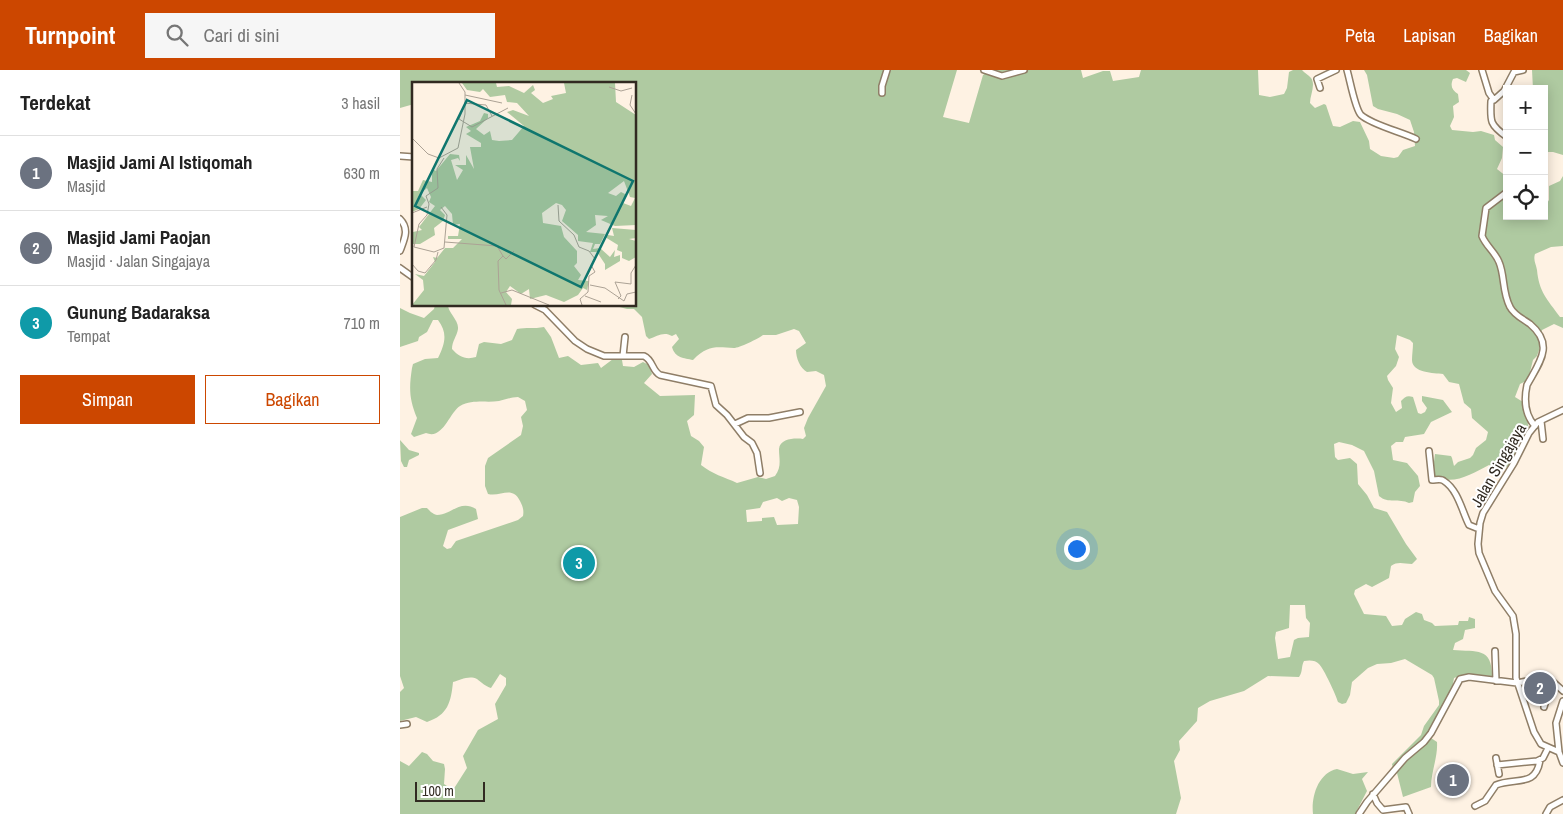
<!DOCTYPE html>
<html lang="id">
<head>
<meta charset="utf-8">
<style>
	:root { --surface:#fff; --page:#f6f6f6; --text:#222; --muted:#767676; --line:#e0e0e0; --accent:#cc4700 }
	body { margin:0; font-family:"Archivo Narrow",sans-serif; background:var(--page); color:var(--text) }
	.controls { position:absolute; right:15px; top:15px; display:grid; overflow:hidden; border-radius:0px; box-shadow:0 2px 12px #0003 }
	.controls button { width:45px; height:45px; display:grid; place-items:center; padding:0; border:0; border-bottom:1px solid var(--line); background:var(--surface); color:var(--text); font:25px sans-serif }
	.scale { position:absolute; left:15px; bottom:12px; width:70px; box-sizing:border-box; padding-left:5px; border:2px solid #312a21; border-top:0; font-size:14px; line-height:18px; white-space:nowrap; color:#312a21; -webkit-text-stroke:4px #fff; paint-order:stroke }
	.you { position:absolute; left:676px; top:478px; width:18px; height:18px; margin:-12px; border:4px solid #fff; border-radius:50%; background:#1a73e8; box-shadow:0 0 0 8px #1a73e833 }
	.badge { display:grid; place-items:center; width:32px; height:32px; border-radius:50%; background:var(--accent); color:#fff; font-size:16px; font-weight:700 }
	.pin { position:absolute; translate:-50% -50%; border:2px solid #fff; box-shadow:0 1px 5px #0006 }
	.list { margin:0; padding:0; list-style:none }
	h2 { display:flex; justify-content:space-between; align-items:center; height:65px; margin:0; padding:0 20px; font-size:21px }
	h2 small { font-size:16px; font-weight:400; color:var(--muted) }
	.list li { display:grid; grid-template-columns:32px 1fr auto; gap:15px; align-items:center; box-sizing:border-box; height:75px; padding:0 20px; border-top:1px solid var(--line) }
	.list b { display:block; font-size:19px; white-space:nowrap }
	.list p { margin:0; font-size:16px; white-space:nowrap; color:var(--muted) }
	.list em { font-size:16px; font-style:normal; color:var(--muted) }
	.actions { display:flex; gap:10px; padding:15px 20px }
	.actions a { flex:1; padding:11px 0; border:1px solid var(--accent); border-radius:0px; text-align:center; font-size:18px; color:var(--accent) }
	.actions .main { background:var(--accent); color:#fff }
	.icon { flex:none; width:28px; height:28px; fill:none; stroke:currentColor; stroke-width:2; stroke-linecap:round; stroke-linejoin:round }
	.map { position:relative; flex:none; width:1163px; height:744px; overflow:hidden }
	header { display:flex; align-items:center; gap:30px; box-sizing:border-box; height:70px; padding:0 25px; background:var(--accent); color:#fff }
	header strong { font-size:24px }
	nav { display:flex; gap:28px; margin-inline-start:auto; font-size:18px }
	.search { width:350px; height:45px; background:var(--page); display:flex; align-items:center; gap:12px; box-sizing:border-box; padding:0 18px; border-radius:0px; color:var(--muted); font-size:19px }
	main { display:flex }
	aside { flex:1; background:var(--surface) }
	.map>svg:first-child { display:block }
	.green { fill:#afcaa1; fill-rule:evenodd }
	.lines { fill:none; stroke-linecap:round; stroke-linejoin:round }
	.minor-casing { stroke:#8f7e67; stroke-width:8 }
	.minor { stroke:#fff; stroke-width:5 }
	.labels { text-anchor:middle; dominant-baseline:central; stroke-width:4; stroke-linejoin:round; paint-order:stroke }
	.street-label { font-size:16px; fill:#312a21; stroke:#fff }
	.inset-road { fill:none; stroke:#aca295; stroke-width:1 }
	.view { fill:#0f766e; fill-opacity:0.15; stroke:#0f766e; stroke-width:2.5 }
	.inset-edge { fill:none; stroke:#312a21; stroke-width:2.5 }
</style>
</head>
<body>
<header>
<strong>Turnpoint</strong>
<div class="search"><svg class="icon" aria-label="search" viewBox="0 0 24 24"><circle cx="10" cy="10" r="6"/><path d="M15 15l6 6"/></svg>Cari di sini</div>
<nav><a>Peta</a><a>Lapisan</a><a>Bagikan</a></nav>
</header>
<main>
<aside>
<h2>Terdekat<small>3 hasil</small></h2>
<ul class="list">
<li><span class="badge" style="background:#6b7280">1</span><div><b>Masjid Jami Al Istiqomah</b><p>Masjid</p></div><em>630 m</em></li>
<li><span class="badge" style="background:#6b7280">2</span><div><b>Masjid Jami Paojan</b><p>Masjid · Jalan Singajaya</p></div><em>690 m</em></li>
<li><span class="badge" style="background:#0f9aa8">3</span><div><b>Gunung Badaraksa</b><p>Tempat</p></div><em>710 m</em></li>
</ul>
<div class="actions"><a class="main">Simpan</a><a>Bagikan</a></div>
</aside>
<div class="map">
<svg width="1163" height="744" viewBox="0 0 1163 744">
	<rect width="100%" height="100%" fill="#fef2e3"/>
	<path class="green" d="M0,0h557l-14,47 26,6 14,-48 8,-5h90l2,8 20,-7h7l3,10 26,-4 2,-7h117l1,25 11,2 14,-3 3,-6 2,-16 4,-2h9c2,3 7,5 9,8 5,7 -1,17 -1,25l5,5 9,-4 2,1 7,21 7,1 13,-6 7,1 9,19 1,8 11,7 13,2 4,-1 5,-7 12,-4 -1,-14 -4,-12 -13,-6 -19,-5 -5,-3 -6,-31 -3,-5h102l4,3 -4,9 -9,-4 -4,1c-3,7 -1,11 5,15l1,8 -6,4 1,11 -4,9 2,4 21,2 8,-1 13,4 1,5 8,7 -1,11 -5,11 10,8v39h37v-8l5,-8v-14l11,-5 3,-5v70l-12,1 -16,7c-2,6 1,10 2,16 2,22 10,29 23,47h3v11l-9,-4 -12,6 -3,20 -2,6 -4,4 -5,20 -8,4 -5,13 8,5 6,27 -17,36 -14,5 -9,-5c-17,9 -36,21 -55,11l-1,-7 2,-15 16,2 1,2 2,8 4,-4 12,-4 3,-3 3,-7 10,-8 2,-8 -16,-14 -1,-9 -7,-6 -5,-19 -10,-2 -6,-8c-9,-1 -31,-1 -31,-14 0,-6 1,-11 1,-17l-3,-3 -13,-5 -2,14 4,8 -3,9 -9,10 1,4 5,8 -2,15 5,9 6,-4 -1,-7c4,-4 6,-6 12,-4l5,16 3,1 4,-2 2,-4 -5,-7v-5l21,4 9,12 -21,10 -7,12 -19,3 -2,5h-7l-5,4 2,14 14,3 11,13 2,10 -5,6 -2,10 -4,1c-10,-5 -21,1 -30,-7l-5,-25 -10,-20 -12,-6 -13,-3 -5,2 1,13 3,3 12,-2 7,6 1,20 9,11 7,13 13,4 19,32 11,15 -5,5c-8,0 -14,-3 -21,2l-2,12 -17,9 -6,-3 -11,6 -1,4 10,20 22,2 6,10 10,-1 3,-6 11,-7 6,2 2,6 8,3 3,3 23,-1 1,-4h9l1,-4 6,2v9l-10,2 -2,9 -8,4 -2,7c24,2 39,-3 39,26l-29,-1 -9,3 -2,12 -23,43 2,5 6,4c1,15 -6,30 -6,45l-28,10 -6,-24 -4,-4 -1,-5 29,-29 3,-9 15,-21v-4l-5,-23 -2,-3 -27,-16 -14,4 -14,1 -9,4 -16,14 -2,13 -4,8 -4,1 -4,-2c-2,-7 -14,-33 -19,-38 -3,-4 -10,-4 -15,-3 -3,5 -1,11 -5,16l-31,-1 -24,15 -34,10 -12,7 -1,13 -18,20 1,9 -6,11 7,37 -5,16h-776v-53l9,5 13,-14 5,2 6,7 11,3 1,5 -1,15 9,6 14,-22 -4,-12 15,-26 20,-11 -3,-15 11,-19v-7l-6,-4 -9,14c-6,-2 -9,-5 -14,-9 -8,-4 -17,1 -24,3 -2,20 -5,33 -26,40l-11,-5 -16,4v-29l4,-4 -4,-12v-159l22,-9h5c2,2 5,6 10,7 14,0 23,-16 39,-6l2,10 -30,11 -5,16 4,3 4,-1 5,-7 62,-21 5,-4c1,-6 0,-9 -3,-15 -8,-16 -19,-4 -32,-7l-3,-8v-20l3,-8 33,-23 2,-9 -2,-9 6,-7 -2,-9 -7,-4c-7,0 -13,3 -19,4 -13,2 -26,-2 -39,5 -11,7 -17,34 -34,27l-12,4 -3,-3 6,-16c-8,-19 -8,-30 -5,-50l1,-4 12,-5 13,-1c7,-14 10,-25 0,-38h-5l-6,12 -8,5 -1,4 -18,6v-39l10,5 14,5 10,-9 1,-4h13c0,8 11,15 10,24 -1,7 -6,12 -6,20 7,8 14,11 24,8l3,-13 5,-2 17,2 11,-4 5,-11c9,-2 17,0 27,-2l7,10 8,21 9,-2 13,9 17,-2 3,5 12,-9 9,1 1,6 11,1 9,-5 6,3 3,9 -8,9 16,13 35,-1 -1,20 -7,6 4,15 8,5 5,6 -3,18c11,9 23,12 36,18l21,-6 8,2 9,-3c7,-9 4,-17 4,-27 1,-11 17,-11 24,-10l3,-3 -2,-8 4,-10 18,-32 -2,-11 -8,-4 -9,1c-7,-4 -11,-14 -11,-22l10,-7 -7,-12 -5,-2 -18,6h-13c-5,4 -24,13 -29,13 -19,-1 -26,-3 -41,12 -9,-2 -18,-2 -21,-13l7,-8 -3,-5 -4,2c-8,-5 -15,0 -23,3l-3,-3 -4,-19 -8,-8h-7l-15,-4h23v-221h-221v20l-14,4zM377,428l5,3 7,-3 8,2 2,7 -1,17 -21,1 -3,-8 -12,1v3l-15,1 -1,-12 14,-2 3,-6zM890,535h15l1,13 4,5 -1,14 -11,1 -4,2 -4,17 -12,2 -3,-21 1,-6 13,-4z
		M1132,0h31v85l-10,-3h-9v-63h-11z
		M0,370l9,10 10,3v2l-10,5 -2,7h-3l-3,-6z
		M937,699l16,5 15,-2 -6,7 5,12 -12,23h-42c-2,-17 5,-41 24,-45z"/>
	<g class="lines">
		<defs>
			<path id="minor" d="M584,0l18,6 22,-6
				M947,0c3,10 8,39 14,45 11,10 41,17 55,24
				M1082,0l7,23 5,7 -3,1c-1,21 -1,24 16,36
				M920,18l-3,-9 19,-9
				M482,23v-7l5,-16
				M1094,30l10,-9 10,-19 9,-2
				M0,86l14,1
				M1107,122l-21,16 -4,28c4,10 13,16 17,26 6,14 3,30 11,45 4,8 13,12 20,17 25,21 9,39 -3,61 -3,14 -2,30 8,41
				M0,149c10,10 4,21 0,32
				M0,198l14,10
				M135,235l10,5 30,31 12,8 17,7h40c9,4 8,15 16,19l51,11 5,19 11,10 17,22 8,6 5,10 3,20
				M223,286l2,-19
				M1163,340l-25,12 -9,11 -15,30 -31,50 -3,10 -2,21 1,9 16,38 18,25 3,18v44l18,54 7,12 18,8 4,11
				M1141,351l2,18
				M335,354l13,-6h21l31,-6
				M1029,381l3,29c4,0 9,-2 12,1 14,9 18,30 25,44l10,4
				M1095,581l1,30
				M1144,637l5,-17 -2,-11
				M0,655l7,-1
				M1159,682l-3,-29 7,-22
				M1096,688l3,16
				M1097,695l40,-4 6,-3 5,-10
				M973,724l4,9 6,7 23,-3 3,7
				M1075,736l10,-5 11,-16c19,-8 40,3 44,-25
				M959,744l8,-12 38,-44 19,-16 7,-9 29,-54 9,-2 48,6 25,-5 10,3 11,10
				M1146,744l4,-7 13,-7"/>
		</defs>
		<use href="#minor" class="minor-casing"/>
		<use href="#minor" class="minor"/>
	</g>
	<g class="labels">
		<g class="street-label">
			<text transform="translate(1098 395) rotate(-60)">Jalan Singajaya</text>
		</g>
	</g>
	<g transform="translate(12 12)">
		<rect width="224" height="224" fill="#fef2e3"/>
		<path d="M50,1h34l1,4 12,-1 15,7 9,-8 2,5 -4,3 12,10 10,-4 -2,-3 15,-3 -2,-10h51l1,19 20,13v110l-21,1 -14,-6 7,-4 -13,-1 1,10 -10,7 19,2 -5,10h-5l-2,5 7,-1 10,9 5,-7 -1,7 6,-2v6l-15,9v-6l-8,-12h-7l3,-9 -15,-2v-6l-16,-14 4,-11 -4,-5 -6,-2 -14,10 1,10 18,3 3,11 13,14v12l-3,3 7,9 -3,5 11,1 -2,9 -4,-2 -5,7 -14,7 -18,-7 -16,4 -1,-10 -8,5 -11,-8 -4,6 6,7 -1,6h-99l12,-15 -1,-10 -8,-6 9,2 11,-14 -2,-5 4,1 8,-10h8l9,-9h-14v-3h10l2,-12 -7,1 -1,-11 -7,-8 -5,4 5,5 -2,6 -9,7 1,7 -15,9h-8l1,-12 9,-2 -3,-3 16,-21 -6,-4 2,-5 -4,-9 -7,6 6,6 -7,9 -7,3 1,-21h5l5,-11 9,2v-13l4,2 14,-17 9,1 1,6 -2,-3 -7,2 6,20 6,-10 -8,-5h11v-10l8,14 -4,-22h11v-4l-15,-9 5,-3 -5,-4 14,-6 4,-8 4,1v4l-12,11 8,6 6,-4 2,9 7,1 13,-1 12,-14 -17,-14 6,-2 16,6 -12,-13 -10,-1 -2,-7 -15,2 -7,-8 -3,3 -13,-2zM212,99l6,16 5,1 -4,8 -8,-3 4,-8 -6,-3 -5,4 -8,-3zM200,146l24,2v8l-7,1 7,2v16l-7,4 -7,-3v-6l-5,-2 1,-5 -13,-8 3,-7v5l6,1z" fill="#afcaa1" fill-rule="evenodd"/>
		<path class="inset-road" d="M197,5l12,4 11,-3M53,13l37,8M220,13l-2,10 6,9M52,21l22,2 6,11M51,27l-4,10 13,8 36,-19M0,56l16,16 11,4 19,-10 7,-34v-22l-6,-9M146,123l1,16 15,14 5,12 10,4 6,8 -4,6 4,7 -6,4 -1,16 -8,7 2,6M29,125l6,8 -3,33 -10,4 -20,-5 5,-23 8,-9 2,-11 -3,-8 12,-8 -1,-19 7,-11M0,131l15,-6M33,160l52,4 6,10 -5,5 1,29 7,15M91,174l3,3 8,-8M0,182l6,7 7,2 11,-13 2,-8M178,203l15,3 19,13 3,-7 9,-2M89,211l11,-3 37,15M173,214l16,6M206,217l3,-3 -6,-14 16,2v-11l5,-8"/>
		<path class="view" d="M55,18l166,81 -52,106 -166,-81z"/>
		<rect width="224" height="224" class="inset-edge"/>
	</g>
</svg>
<div class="controls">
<button>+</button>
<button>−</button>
<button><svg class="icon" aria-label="locate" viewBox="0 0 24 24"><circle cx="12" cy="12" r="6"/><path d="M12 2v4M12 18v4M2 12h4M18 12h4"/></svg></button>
</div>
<div class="scale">100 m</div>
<div class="you"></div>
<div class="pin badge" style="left:1053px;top:710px;background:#6b7280">1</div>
<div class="pin badge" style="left:1140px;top:618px;background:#6b7280">2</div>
<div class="pin badge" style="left:179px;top:493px;background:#0f9aa8">3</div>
</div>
</main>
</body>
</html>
